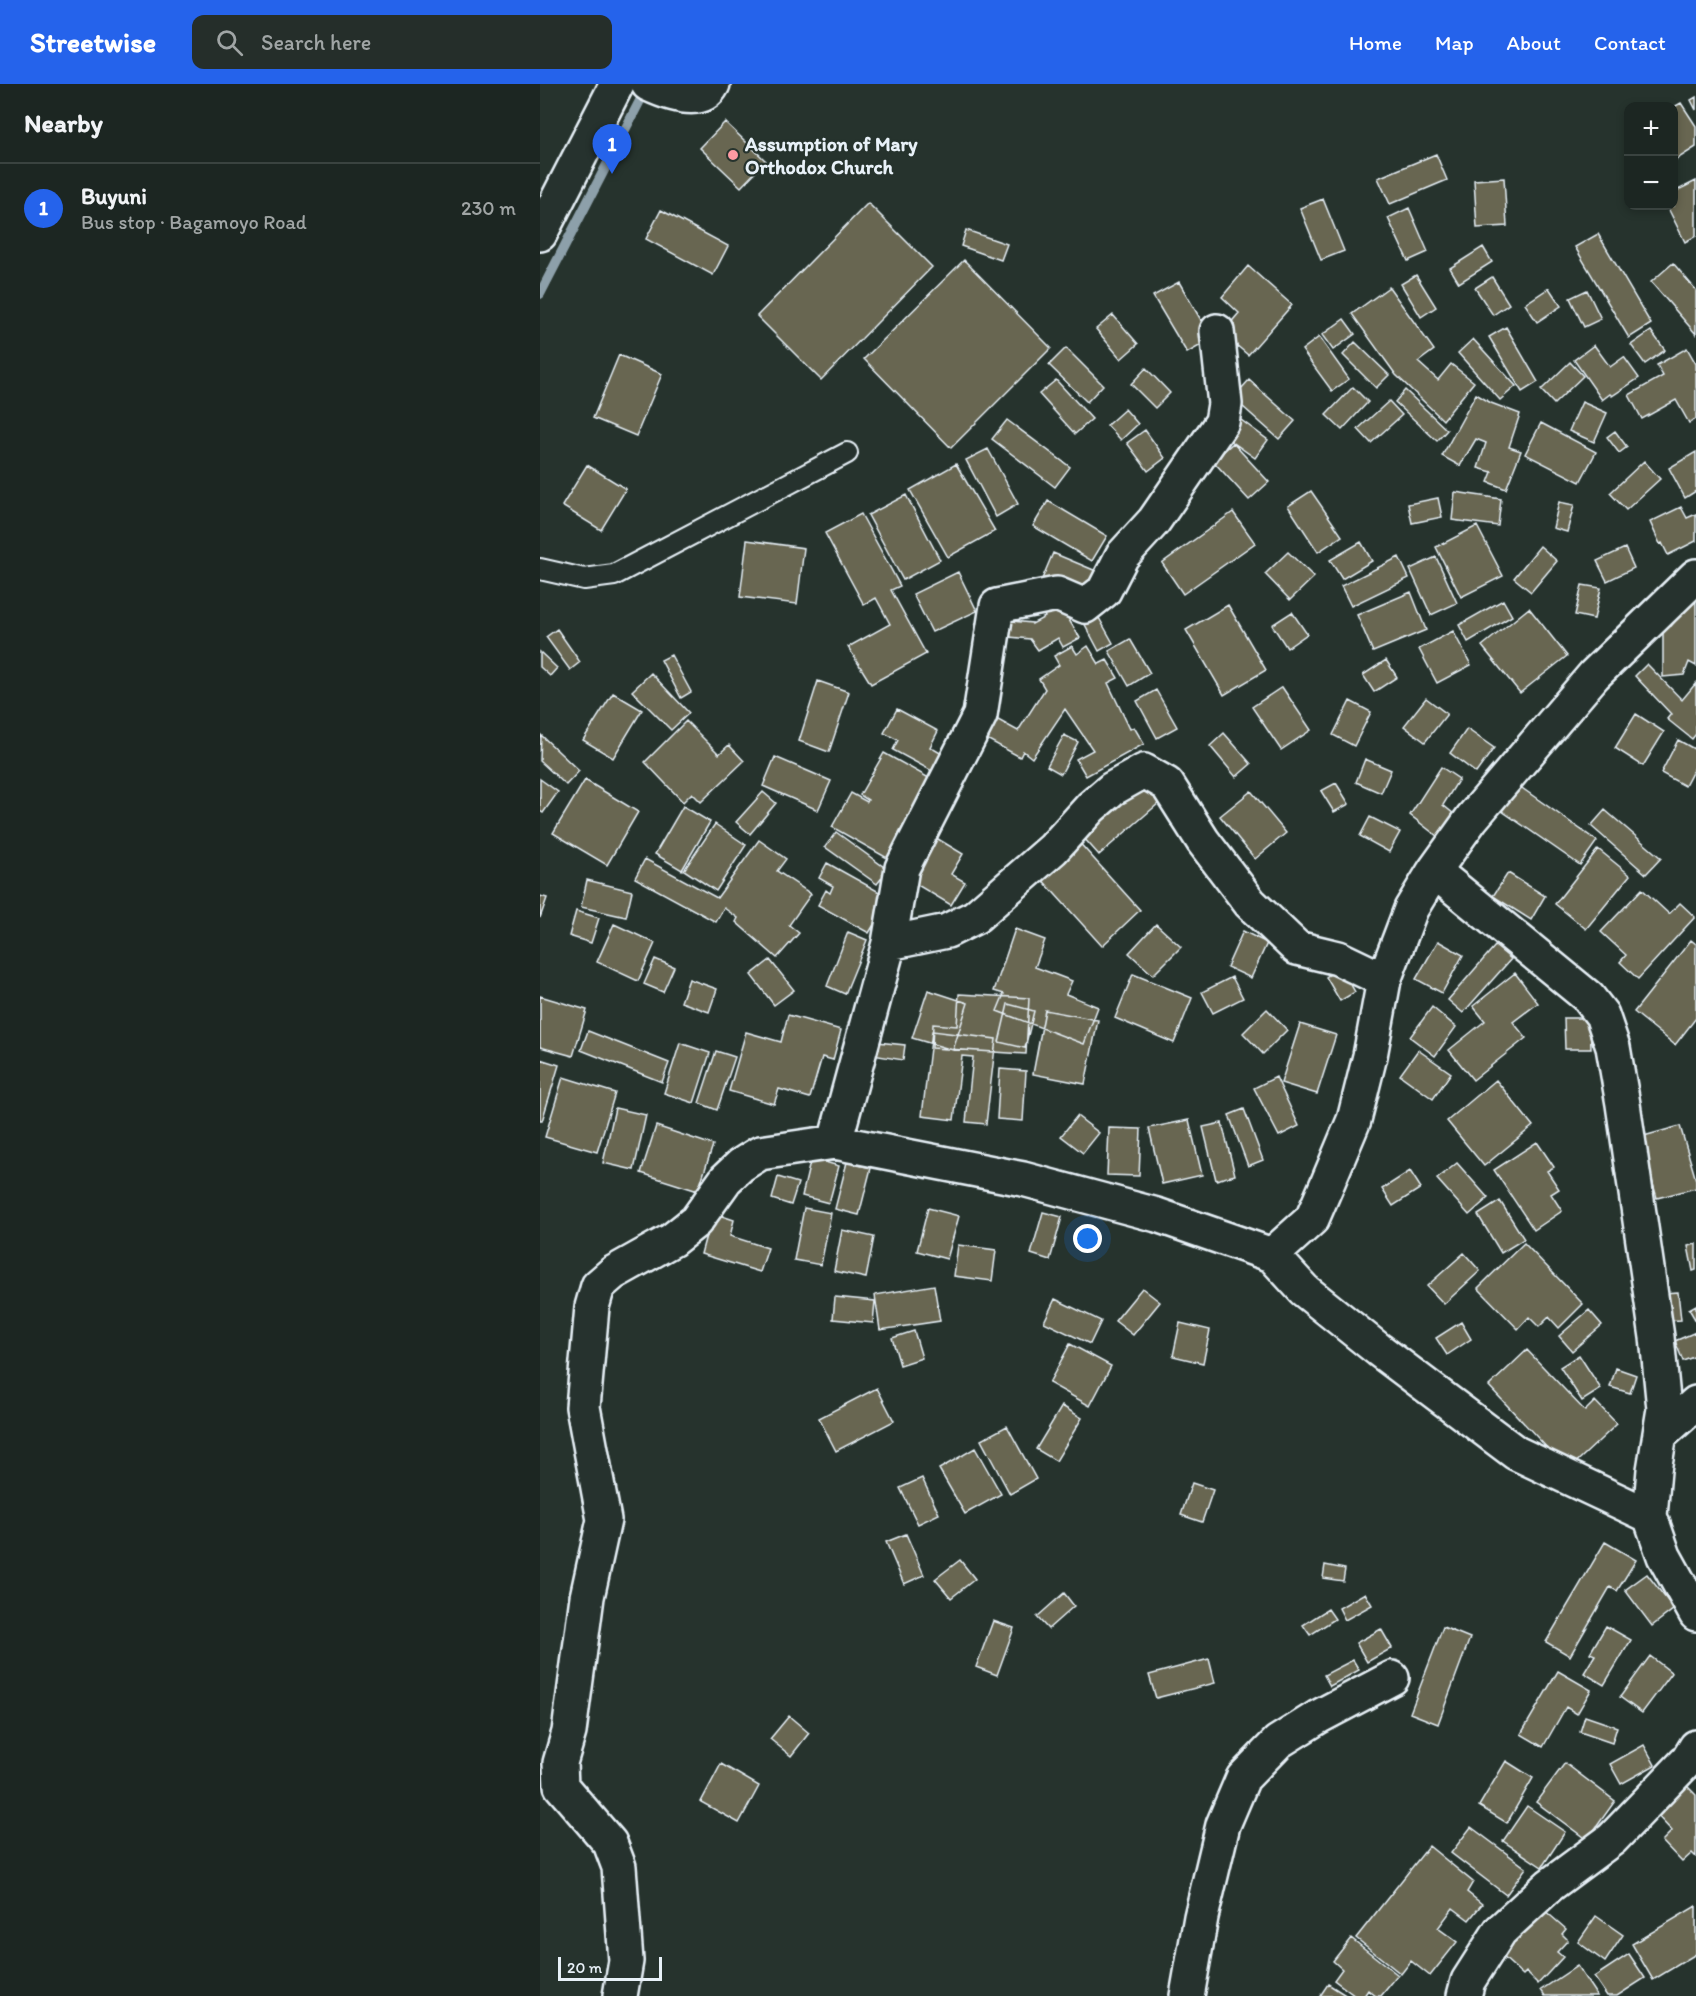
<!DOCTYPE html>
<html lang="en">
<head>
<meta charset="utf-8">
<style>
	:root { --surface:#1c2622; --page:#252e2a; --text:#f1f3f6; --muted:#a0a5a5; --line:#3a4340; --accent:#2563eb }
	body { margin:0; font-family:Itim,sans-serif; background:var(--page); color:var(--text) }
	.controls { position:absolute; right:18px; top:18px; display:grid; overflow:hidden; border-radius:12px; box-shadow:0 3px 9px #0003 }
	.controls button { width:54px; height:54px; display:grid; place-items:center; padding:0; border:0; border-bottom:2px solid var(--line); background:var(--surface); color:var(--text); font:30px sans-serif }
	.scale { position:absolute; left:18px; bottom:15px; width:104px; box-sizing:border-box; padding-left:6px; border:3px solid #e8f1f8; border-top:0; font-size:16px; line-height:21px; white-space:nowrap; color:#e8f1f8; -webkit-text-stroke:4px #26332d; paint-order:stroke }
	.you { position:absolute; left:548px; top:1155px; width:21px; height:21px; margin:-15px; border:4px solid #fff; border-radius:50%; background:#1a73e8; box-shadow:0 0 0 9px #1a73e833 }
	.badge { display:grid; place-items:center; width:39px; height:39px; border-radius:50%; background:var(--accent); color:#fff; font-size:20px; font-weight:700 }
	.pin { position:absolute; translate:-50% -50px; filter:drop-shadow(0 2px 3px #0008) }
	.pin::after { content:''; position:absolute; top:32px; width:21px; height:18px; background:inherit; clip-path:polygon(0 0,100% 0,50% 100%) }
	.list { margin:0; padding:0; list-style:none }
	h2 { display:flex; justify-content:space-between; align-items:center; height:78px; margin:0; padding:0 24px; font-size:26px }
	h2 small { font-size:20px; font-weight:400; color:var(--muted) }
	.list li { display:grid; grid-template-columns:39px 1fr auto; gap:18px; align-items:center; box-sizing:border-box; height:90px; padding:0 24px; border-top:2px solid var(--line) }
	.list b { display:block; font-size:22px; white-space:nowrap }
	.list p { margin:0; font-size:20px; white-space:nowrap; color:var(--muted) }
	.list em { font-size:20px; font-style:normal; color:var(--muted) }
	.icon { flex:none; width:33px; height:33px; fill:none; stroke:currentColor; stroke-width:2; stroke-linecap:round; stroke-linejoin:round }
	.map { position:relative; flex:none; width:1156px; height:1912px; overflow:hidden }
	header { display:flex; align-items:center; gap:36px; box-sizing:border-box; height:84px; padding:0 30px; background:var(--accent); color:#fff }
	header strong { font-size:28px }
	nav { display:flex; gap:33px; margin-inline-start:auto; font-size:21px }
	.search { width:420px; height:54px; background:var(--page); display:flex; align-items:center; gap:15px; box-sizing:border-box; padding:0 21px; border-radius:12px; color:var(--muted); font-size:22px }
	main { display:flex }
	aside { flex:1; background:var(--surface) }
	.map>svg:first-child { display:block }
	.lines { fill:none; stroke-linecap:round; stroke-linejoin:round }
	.stream { stroke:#8da0aa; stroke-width:10 }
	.building { fill:#676651; stroke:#e8f1f8; stroke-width:1.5 }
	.service-casing { stroke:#e8f1f8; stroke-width:24 }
	.minor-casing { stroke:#e8f1f8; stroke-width:38 }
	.trunk-casing { stroke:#e8f1f8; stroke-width:38 }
	.service { stroke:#26332d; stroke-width:20 }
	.minor { stroke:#26332d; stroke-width:33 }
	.trunk { stroke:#26332d; stroke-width:33 }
	.poi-dot { fill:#ff9aa2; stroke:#26332d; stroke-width:2 }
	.labels { text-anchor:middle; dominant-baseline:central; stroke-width:4.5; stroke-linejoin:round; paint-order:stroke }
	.poi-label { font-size:20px; font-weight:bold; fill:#e8f1f8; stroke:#26332d; text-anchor:start }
</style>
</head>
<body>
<header>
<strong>Streetwise</strong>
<div class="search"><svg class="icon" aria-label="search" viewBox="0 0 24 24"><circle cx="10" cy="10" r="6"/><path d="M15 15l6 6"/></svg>Search here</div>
<nav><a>Home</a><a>Map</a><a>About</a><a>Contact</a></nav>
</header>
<main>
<aside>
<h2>Nearby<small></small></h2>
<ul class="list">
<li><span class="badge">1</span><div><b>Buyuni</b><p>Bus stop · Bagamoyo Road</p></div><em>230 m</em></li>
</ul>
</aside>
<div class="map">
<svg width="1156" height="1912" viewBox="0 0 1156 1912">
	<rect width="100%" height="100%" fill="#26332d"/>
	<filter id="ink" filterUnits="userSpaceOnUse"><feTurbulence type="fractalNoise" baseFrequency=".0167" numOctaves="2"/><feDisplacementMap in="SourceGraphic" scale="12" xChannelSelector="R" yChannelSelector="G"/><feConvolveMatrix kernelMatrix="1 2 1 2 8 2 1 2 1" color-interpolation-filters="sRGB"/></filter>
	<g filter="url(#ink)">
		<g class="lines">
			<path class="stream" d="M0,210l105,-203"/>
		</g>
		<path class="building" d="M1156,13v13l-5,-10z
			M1141,19l15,23v21l-22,14v-54z
			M185,38l41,39 -25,26 -41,-39z
			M896,70l11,26 -57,24 -12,-26z
			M964,94l3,48 -30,2 -3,-48z
			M1156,97v55l-11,6 -18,-36h7v-14z
			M783,115l21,52 -23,9 -21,-52z
			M328,119l64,64 -111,113 -64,-64z
			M869,124l19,44 -20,9 -20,-43z
			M121,126l67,36 -15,29 -67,-36z
			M426,146l41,14 -6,16 -40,-14z
			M1058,150l53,90 -22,14 -54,-91z
			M943,163l9,15 -33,21 -9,-15z
			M424,176l87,88 -100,100 -87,-89z
			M1133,179l23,27v44l-45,-52z
			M708,182l44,39 -44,50 -26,-22 17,-20 -17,-16z
			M876,191l20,32 -15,10 -20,-33z
			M952,193l17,27 -16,11 -18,-27z
			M639,198l33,57 -25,14 -34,-57z
			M849,203l45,63 -16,12 20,18 13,-16 23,18 -31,38 -47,-45 -44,-61z
			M1009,204l12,18 -24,16 -12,-18z
			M1047,206l14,29 -17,8 -14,-29z
			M573,231l25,29 -17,15 -25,-30z
			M804,235l11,15 -22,16 -11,-15z
			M966,243l32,55 -16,10 -33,-55z
			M1111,247l14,19 -20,14 -14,-19z
			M779,253l30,42 -17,12 -30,-41z
			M933,255l43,47 -16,14 -42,-47z
			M815,258l34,33 -13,13 -33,-33z
			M1054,261l16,22 14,-10 15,21 -27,18 -2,-2 -8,6 -28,-40z
			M526,264l37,37 -16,17 -38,-37z
			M1147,264l9,16v55l-7,4 -13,-23 -34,19 -13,-24 34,-19 -6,-11z
			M79,271l43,19 -26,62 -43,-18z
			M1030,278l13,14 -29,28 -13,-14z
			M606,284l24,25 -15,15 -24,-24z
			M516,296l36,39 -17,15 -36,-40z
			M709,296l46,41 -16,18 -46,-41z
			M813,303l15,15 -26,28 -16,-15z
			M865,306l42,40 -10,11 -42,-39z
			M936,310l15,9 29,11 -11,33 12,4 -15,38 -18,-7 4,-10 -14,-4 8,-25 -10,-4 -16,27 -18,-10z
			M849,317l13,14 -31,28 -13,-14z
			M1042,318l25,11 -13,29 -25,-11z
			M585,325l13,15 -17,16 -14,-15z
			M697,333l31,23 -13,18 -31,-22z
			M467,336l63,47 -15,20 -63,-48z
			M1001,339l55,29 -16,30 -55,-28z
			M605,346l20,28 -17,13 -21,-28z
			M1075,347l12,16 -8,6 -12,-16z
			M693,359l36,39 -20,18 -36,-39z
			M448,365l30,55 -22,13 -30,-57z
			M1156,368v39l-11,7 -16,-30z
			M1104,377l16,18 -34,31 -16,-17z
			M416,380l39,67 -47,26 -38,-67z
			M47,381l39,24 -25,41 -39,-24z
			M771,407l31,45 -24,16 -30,-46z
			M915,408l46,7 -3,27 -46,-6z
			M366,411l34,65 -37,20 -35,-65z
			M898,414l4,19 -30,6 -4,-19z
			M508,417l59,35 -15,25 -59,-35z
			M1019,418l15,3 -7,27 -14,-4z
			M1141,423l6,11 9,-4v27l-28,14 -6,-12 -2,1 -10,-22z
			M693,428l22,31 -72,51 -21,-31z
			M321,430l39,72 -9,4 35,64 -55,30 -23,-37 42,-23 -14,-26 -12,7 -39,-72z
			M937,442l26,50 -42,21 -25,-50z
			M207,456l57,8 -7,56 -57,-7z
			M821,458l11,19 -30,18 -12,-19z
			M1000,462l17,15 -26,31 -17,-14z
			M1085,464l9,20 -27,13 -10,-20z
			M748,468l26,25 -24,23 -25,-26z
			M513,469l43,18 -12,27 -42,-19z
			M859,473l10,21 -58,28 -10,-20z
			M896,473l21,46 -26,12 -21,-46z
			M418,488l19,39 -45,21 -19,-38z
			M1042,501l19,3 -7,31 -19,-4z
			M871,508l15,38 -53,22 -16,-37z
			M1156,511v71l-7,-4 -5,13 -21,2v-54l8,3z
			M517,516l23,38 -17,9 -5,-9 -20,12 -8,-11 -31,-3 2,-16 31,3v1l13,-7 -4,-8z
			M963,516l9,16 -44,26 -9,-17z
			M688,521l38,65 -42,25 -38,-65z
			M989,524l38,48 -47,37 -38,-47z
			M554,525l19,34 -14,8 -18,-34z
			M752,528l15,22 -20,14 -15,-23z
			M17,545l23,33 -10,8 -24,-33z
			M913,547l18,34 -34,18 -18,-34z
			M590,555l20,34 -21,13 -20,-35z
			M532,562l5,8 11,-8 11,18 8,-4 11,18 -10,5 22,46 4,-2 10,17 -58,32 -10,-17 17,-9 -28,-41 -33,49 -9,-7 -3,6 -39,-21 10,-20 27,15 27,-42 -6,-10 20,-14 -5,-9z
			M0,568l17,16 -7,8 -10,-9z
			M131,571l20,37 -10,6 -20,-38z
			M846,576l11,17 -23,15 -11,-17z
			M1107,580l35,36 14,-17v51l-4,5 -25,-20 4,-5 -36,-38z
			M111,589l38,40 -18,17 -39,-39z
			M278,597l31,11 -20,60 -30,-11z
			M742,603l29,43 -30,20 -29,-43z
			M616,606l21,37 -20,11 -20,-37z
			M73,609l29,17 -29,48 -30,-18z
			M886,614l21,16 -22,28 -21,-16z
			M810,617l21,11 -17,34 -21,-11z
			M357,625l41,22 -8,16 12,7 -10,17 -39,-21 5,-10 -14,-7z
			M1096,630l28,18 -21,34 -28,-18z
			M146,637l33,33 10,-9 15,16 -43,41 -9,-9 -9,9 -38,-40z
			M927,645l27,19 -18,25 -26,-20z
			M684,649l27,31 -15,13 -26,-31z
			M1,651l38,36 -13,14 -26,-24z
			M524,651l14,7 -17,32 -14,-8z
			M1138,656l18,10v15l-11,21 -24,-13z
			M344,669l54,30 -42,80 -64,-36 19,-34 16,9 1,-2 -8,-5z
			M235,673l56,24 -13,29 -55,-24z
			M825,675l26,11 -10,23 -25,-11z
			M901,683l18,12 -16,26 16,13 -17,22 -32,-25z
			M0,695l18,13 -15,21 -3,-2z
			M45,696l53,32 -31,53 -54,-32z
			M796,699l13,21 -15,8 -13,-21z
			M602,700l17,19 -60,52 -16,-18z
			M979,702l78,55 -17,24 -78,-54z
			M711,707l35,42 -31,26 -35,-43z
			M223,708l13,11 -26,31 -14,-12z
			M143,722l27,16 -28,48 -27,-16z
			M1065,726l56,48 -15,16 -55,-48z
			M830,733l30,15 -11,20 -29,-16z
			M175,740l31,21 -30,46 -32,-21z
			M296,748l52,38 -11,14 -52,-37z
			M393,752l30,18 -12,20 14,8 -14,23 -42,-25z
			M536,755l64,71 -38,36 -65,-72z
			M219,756l27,19 -9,12 34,23 -22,31 10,8 -22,25 -41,-36 2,-4 -14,-10 -8,14 -81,-44 10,-19 72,39z
			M1058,765l32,26 -44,54 -31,-25z
			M287,779l63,35 -21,35 -51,-28 8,-15 4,3 3,-7 -14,-8z
			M968,789l37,23 -14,24 -38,-24z
			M47,796l45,11 -6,26 -45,-10z
			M1102,805l27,25 11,-11 15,14 -57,62 -18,-17 6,-7 -25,-23z
			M0,812l7,2 -7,20z
			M36,827l23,7 -8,25 -22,-7z
			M74,840l41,19 -17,38 -41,-19z
			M616,840l25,23 -28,28 -24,-22z
			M475,845l30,11 -10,27 37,14 -6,13 32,13 -14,37 -87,-33 7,-17 -10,-3z
			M703,847l24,12 -16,35 -24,-11z
			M308,848l19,8 -22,54 -18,-8z
			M1151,856l5,4v74l-21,27 -41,-33z
			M898,857l25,14 -21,38 -26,-14z
			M955,862l16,13 -48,54 -15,-13z
			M115,875l19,8 -11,25 -19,-8z
			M230,876l24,30 -20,15 -23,-30z
			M801,883l14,25 -15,9 -14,-24z
			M975,889l23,30 -25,19 13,16 -53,42 -24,-30 36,-29 -12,-15z
			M593,890l59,24 -18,45 -59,-25z
			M692,893l11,21 -30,15 -11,-21z
			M149,895l28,10 -8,23 -28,-10z
			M388,906l40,13 -15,47 -41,-12z
			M419,910l70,4 -3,56 -94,-6 1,-24 24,2z
			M0,912l47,14 -14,46 -33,-9z
			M468,920l26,7 -9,37 -26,-6z
			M892,923l24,20 -21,29 -25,-19z
			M727,925l20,21 -24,24 -20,-21z
			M505,926l53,10 -13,64 -52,-10z
			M248,931l53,15 -8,30 -11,-3 -12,41 -31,-9 -5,15 -45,-13 17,-59 35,10z
			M1024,934h26l1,31h-26z
			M760,940l36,11 -19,59 -36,-11z
			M48,947l81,32 -7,19 -81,-32z
			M392,947l64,8 -10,85 -20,-2 7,-65 -11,-1 -8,64 -32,-4z
			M328,957l37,4 -2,15 -37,-6z
			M140,959l30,10 -16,50 -30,-10z
			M878,966l33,23 -18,26 -33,-24z
			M176,967l19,6 -18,53 -18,-7z
			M0,975l19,6 -17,56h-2z
			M460,985l26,2 -3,50 -26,-2z
			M23,993l52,16 -18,59 -52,-15z
			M736,993l23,49 -20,10 -25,-48z
			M956,996l37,46 -49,40 -37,-45z
			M75,1024l31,7 -12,55 -31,-7z
			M704,1025l19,51 -15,6 -19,-51z
			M537,1032l22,17 -16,20 -22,-17z
			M649,1036l13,55 -40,9 -13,-56z
			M682,1039l13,52 -19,5 -13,-53z
			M116,1042l57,19 -15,46 -57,-18z
			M1140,1042l16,54v8l-39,10 -17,-61z
			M569,1044l32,1 -2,47 -32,-1z
			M997,1058l17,25 -7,4 12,18 -8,5 11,17 -28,19 -40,-60z
			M271,1074l28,8 -10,37 -27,-7z
			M307,1078l24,6 -12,47 -24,-6z
			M917,1079l31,35 -19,17 -32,-36z
			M870,1087l11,17 -28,18 -11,-17z
			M238,1093l20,6 -7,22 -19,-6z
			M960,1117l24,38 -23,14 -23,-38z
			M264,1124l27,5 -10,52 -27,-5z
			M388,1124l31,8 -12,43 -30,-8z
			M503,1128l19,5 -12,43 -19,-6z
			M176,1130l18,6 -4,16 38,12 -8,24 -59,-18 7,-26 4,1z
			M302,1146l32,7 -8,41 -32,-7z
			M984,1159l59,61 -24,24 -10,-11 -10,10 -10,-10 -11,12 -40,-41z
			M1156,1160v26l-3,1 -5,-25z
			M418,1161l38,5 -4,31 -38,-5z
			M924,1169l16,18 -36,33 -17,-18z
			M394,1201l6,36 -60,9 -5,-35z
			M602,1204l18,14 -27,33 -18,-14z
			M1138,1208l3,28 -16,1 -2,-28z
			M295,1213l40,4 -2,22 -40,-4z
			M515,1215l46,22 -11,23 -46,-22z
			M1156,1221v16l-7,-12z
			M1049,1226l13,15 -30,26 -13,-15z
			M921,1238l10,17 -24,16 -11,-17z
			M640,1239l30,7 -7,33 -30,-7z
			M374,1247l8,27 -22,7 -8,-27z
			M1156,1248v24l-13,5 -8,-20z
			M530,1260l41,22 -21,40 -41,-23z
			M987,1266l58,61 10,-10 22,23 -49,46 -79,-84z
			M1039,1271l22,34 -19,12 -22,-34z
			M1076,1284l20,7 -6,18 -20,-6z
			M337,1304l17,33 -58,30 -17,-33z
			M522,1322l20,12 -26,43 -20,-12z
			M467,1342l29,53 -26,15 -29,-54z
			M435,1364l26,46 -36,20 -26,-45z
			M382,1394l17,36 -21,10 -18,-36z
			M652,1399l21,7 -11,32 -21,-7z
			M366,1450l18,41 -20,9 -18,-42z
			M1065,1458l31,18 -19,31 -7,-4 -40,69 -24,-14z
			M420,1476l15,19 -24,19 -16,-19z
			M785,1481l20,4 -2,12 -20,-3z
			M1107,1490l27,35 -22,17 -27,-36z
			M524,1509l10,13 -26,23 -11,-12z
			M825,1509l7,12 -27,15 -6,-12z
			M788,1525l7,10 -25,16 -7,-10z
			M453,1537l21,7 -17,47 -21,-8z
			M1066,1542l25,14 -27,45 -20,-12 11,-18 -5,-2z
			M903,1543l27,11 -32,86 -28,-11z
			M841,1545l11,19 -25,14 -11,-19z
			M1110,1572l22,17 -30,40 -22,-16z
			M669,1575l6,24 -59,15 -7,-23z
			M813,1576l6,10 -29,16 -6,-11z
			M1018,1587l33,19 -14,24 -11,-7 -23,40 -22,-13z
			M249,1632l20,17 -18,23 -21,-17z
			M1045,1632l32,11 -5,16 -32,-11z
			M1104,1661l11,20 -34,19 -11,-20z
			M966,1677l27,17 -26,45 -28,-17z
			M1025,1679l50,38 -28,39 -51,-38z
			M181,1680l38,22 -20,37 -38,-21z
			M1143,1698l13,13v62l-4,-4 -10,9 -20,-21 10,-10 -18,-19z
			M987,1722l38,26 -23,35 -39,-26z
			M931,1743l55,41 -20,27 -55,-42z
			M889,1762l44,36 -6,10 15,12 -13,16 -16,-12 -15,20 19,14 -27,34 -19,-15 -10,13 -45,-36z
			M1156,1822v48l-43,26 -21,-36z
			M1003,1825l23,20 -4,5 6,6 -11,12 6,5 -25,27 -12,-12 -3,3 -22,-20z
			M1056,1832l27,19 -18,27 -27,-20z
			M811,1854l47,37 -17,21h-5l-8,-6 -4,6h-9l-21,-16 8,-11 -9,-8z
			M1089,1870l16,24 -28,18h-10l-13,-19z
			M1037,1882l20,30h-52l-4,-6z
			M788,1900l19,12h-27z"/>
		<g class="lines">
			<defs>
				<path id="service" d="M0,485l44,10 30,-4 233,-122"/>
				<path id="minor" d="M108,0c17,8 53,23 65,0
					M894,787l154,126 14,18 11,32 10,57 34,233 7,72 -10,61 -4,46 14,40 32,58
					M349,859l58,-12 28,-14 78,-68 38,-42 21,-18 32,-18 23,13 36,57 47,62 47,45 41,10 46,22
					M295,1058l54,-199 13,-75 78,-153 17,-109 60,-12 28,12 19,-15 18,-35 32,-35 68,-99 3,-18 -8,-73
					M732,1171l40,-36 16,-37 26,-62 16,-64 14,-76 27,-71 23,-38 38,-53 122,-143 102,-99
					M1120,1351l36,-32
					M80,1912l6,-35 -7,-94 -9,-24 -49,-57 -1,-23 9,-31 18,-135 17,-77 -21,-113 9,-100 6,-21 15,-13 59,-33 24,-19 30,-42 15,-14 19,-12 75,-11 188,37 134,36 115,40 32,35 75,60 137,103 134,63
					M647,1912l14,-79 22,-92 20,-47 35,-36 40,-25 74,-39
					M924,1912l4,-15 32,-50 50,-46 62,-46 76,-79 8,-13"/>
				<path id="trunk" d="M0,150l77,-150"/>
			</defs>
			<use href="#service" class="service-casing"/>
			<use href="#minor" class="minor-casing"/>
			<use href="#trunk" class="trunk-casing"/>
			<use href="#service" class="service"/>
			<use href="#minor" class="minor"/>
			<use href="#trunk" class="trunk"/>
		</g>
	</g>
	<circle class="poi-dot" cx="193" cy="71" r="6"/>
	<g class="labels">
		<g class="poi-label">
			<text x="205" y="60">Assumption of Mary<tspan x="205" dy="23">Orthodox Church</tspan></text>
		</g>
	</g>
</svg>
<div class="controls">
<button>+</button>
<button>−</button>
</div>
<div class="scale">20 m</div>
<div class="you"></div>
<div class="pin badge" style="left:72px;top:90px">1</div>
</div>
</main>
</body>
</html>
